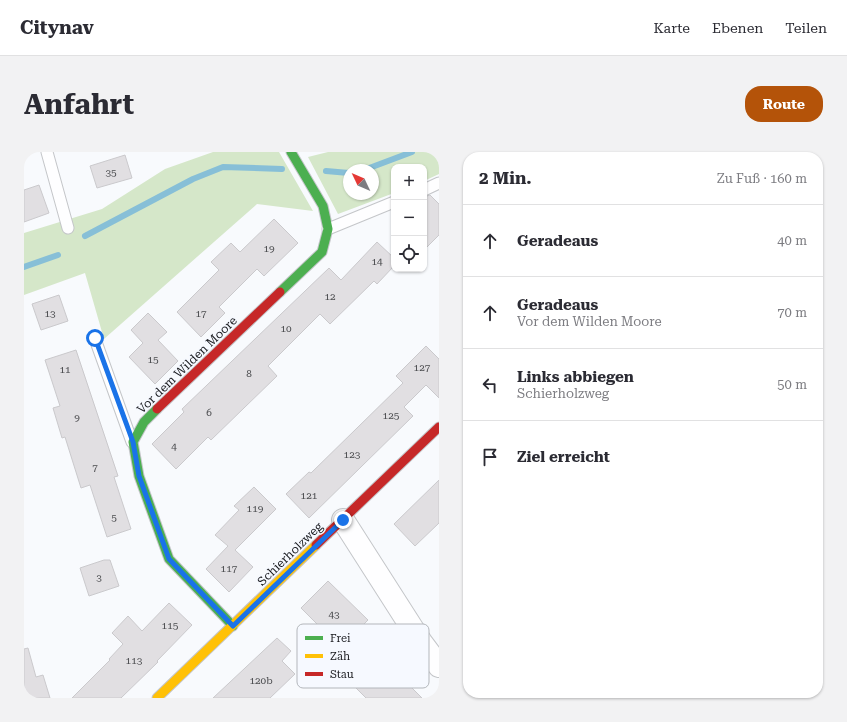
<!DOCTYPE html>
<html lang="de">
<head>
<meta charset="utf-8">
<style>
	:root { --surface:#fff; --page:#f2f2f3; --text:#2b2b33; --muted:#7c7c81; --line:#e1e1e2; --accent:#b45309 }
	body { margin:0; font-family:"Roboto Serif",serif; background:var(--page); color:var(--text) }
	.controls { position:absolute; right:12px; top:12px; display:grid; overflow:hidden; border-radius:8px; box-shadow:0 1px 3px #0004 }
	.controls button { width:36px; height:36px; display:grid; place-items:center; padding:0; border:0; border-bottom:1px solid var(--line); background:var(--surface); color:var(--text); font:20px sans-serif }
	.compass { position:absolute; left:319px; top:12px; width:36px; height:36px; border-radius:50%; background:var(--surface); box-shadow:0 1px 3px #0004; rotate:314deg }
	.stop { position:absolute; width:12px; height:12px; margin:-9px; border:3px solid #1a73e8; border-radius:50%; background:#fff }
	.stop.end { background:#1a73e8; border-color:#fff; box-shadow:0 1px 4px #0008 }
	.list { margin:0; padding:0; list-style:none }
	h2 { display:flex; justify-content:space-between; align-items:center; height:52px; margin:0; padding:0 16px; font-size:17px }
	h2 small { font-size:13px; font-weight:400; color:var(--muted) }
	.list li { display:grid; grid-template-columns:26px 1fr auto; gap:12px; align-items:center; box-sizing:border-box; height:72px; padding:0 16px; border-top:1px solid var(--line) }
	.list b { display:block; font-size:15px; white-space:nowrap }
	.list p { margin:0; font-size:13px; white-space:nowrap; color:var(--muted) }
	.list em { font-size:13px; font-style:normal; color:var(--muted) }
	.icon { flex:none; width:22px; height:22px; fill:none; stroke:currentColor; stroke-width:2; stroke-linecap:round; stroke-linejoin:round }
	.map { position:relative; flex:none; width:415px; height:546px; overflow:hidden; border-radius:16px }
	header { display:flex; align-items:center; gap:24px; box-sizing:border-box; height:56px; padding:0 20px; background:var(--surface); border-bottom:1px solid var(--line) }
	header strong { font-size:19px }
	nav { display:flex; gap:22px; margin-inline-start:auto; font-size:14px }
	.intro { display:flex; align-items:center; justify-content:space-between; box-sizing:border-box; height:96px; padding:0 24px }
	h1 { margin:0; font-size:28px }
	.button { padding:10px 18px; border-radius:16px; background:var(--accent); color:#fff; font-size:14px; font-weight:700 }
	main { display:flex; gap:24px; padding:0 24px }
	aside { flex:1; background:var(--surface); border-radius:16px; box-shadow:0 1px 3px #0004 }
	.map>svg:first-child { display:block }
	.green { fill:#d5e7c9; fill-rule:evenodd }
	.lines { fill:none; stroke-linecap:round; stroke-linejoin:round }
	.stream { stroke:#87bfd7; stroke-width:6 }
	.building { fill:#e1dfe2; stroke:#cac9cc }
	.lane-casing { stroke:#c4c6c9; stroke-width:13 }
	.street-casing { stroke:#c4c6c9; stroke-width:24 }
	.fast-casing { stroke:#c4c6c9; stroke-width:11 }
	.slow-casing { stroke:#c4c6c9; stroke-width:11 }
	.jam-casing { stroke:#c4c6c9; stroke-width:11 }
	.lane { stroke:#fefeff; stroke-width:11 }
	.street { stroke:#fefeff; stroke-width:22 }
	.fast { stroke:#4caf50; stroke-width:9 }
	.slow { stroke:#ffc107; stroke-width:9 }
	.jam { stroke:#c62828; stroke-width:9 }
	.route { stroke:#1a73e8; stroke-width:5 }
	.labels { text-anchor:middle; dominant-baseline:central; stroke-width:3; stroke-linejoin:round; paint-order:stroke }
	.number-label { font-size:10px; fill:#4a4b4e }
	.street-label { font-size:12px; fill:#17181c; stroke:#f6f9ff }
	.key { fill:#f6f9ff; stroke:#b3b6bb; stroke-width:1 }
	.key-label { font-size:11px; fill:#17181c }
</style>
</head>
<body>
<header>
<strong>Citynav</strong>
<nav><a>Karte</a><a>Ebenen</a><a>Teilen</a></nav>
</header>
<div class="intro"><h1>Anfahrt</h1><a class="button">Route</a></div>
<main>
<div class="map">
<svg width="415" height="546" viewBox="0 0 415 546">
	<rect width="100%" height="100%" fill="#f8fafd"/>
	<path class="green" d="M189,0h66l34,59 -56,-7 -153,135 -19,-66 -61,22v-62l78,-24 63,-40z
		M304,0h111v22l-15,7v-14h-30v26l-56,21 -30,-57zM325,18h24v24h-24z"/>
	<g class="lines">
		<path class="stream" d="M340,18l48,-18
			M302,19l23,2
			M61,84l108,-57 30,-12 59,2
			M0,115l34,-12"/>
	</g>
	<path class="building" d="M101,3l7,23 -35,10 -7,-22z
		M15,33l10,28 -25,9v-32z
		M406,43l9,9v31l-15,15v-53z
		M250,67l24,24 -34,33 -7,-7 -38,38 6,6 -24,24 -24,-25 42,-42 -8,-8 20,-19 9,9z
		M353,90l17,16v8l-17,18 -3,-3 -44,43 -10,-10 -52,52 9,10 -66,64 -3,-3 -32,32 -24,-25 32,-32 -2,-3 147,-141 12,12z
		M35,143l9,26 -27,9 -9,-26z
		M124,161l19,19 -9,8 20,21 -23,23 -26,-27 14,-14 -12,-13z
		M402,194l13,13v39l-13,-13 -22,22 9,9 -104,102 -23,-24 23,-22 2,1 92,-90 -7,-7z
		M52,198l42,126 -4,1 17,52 -24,8 -17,-52 -9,3 -16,-51 -3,1 -9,-30 7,-2 -15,-46z
		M415,328v43l-24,23 -21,-22z
		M230,335l22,22 -41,41 18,17 -24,25 -23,-23 22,-23 -13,-11 24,-25 -5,-4z
		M80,408h6l9,26 -30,10 -9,-28z
		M304,429l40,39 -12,12 66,66h-56l-21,-21 13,-12 -57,-57z
		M145,451l23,22 -35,36 1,1 -37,36h-49l38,-38 -1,-1 14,-15 -11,-11 16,-17 14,15z
		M253,486l14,13 -9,10 13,13 -25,24h-57z
		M4,496l8,29 7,-2 7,23h-26v-49z"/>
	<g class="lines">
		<defs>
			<path id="lane" d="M23,0l21,76
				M400,38l15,-7
				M304,77l66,-27
				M71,187l37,103"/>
			<path id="street" d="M319,368l78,122 18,24"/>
			<path id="fast" d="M256,140l42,-40 6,-23 -5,-23 -32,-54
				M133,257l-13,13 -11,20 6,34 30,83 64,67"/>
			<path id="slow" d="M133,546l159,-153"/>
			<path id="jam" d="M133,257l123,-117
				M292,393l123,-118"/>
		</defs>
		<use href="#lane" class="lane-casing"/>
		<use href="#street" class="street-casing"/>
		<use href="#fast" class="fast-casing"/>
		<use href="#slow" class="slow-casing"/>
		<use href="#jam" class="jam-casing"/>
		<use href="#lane" class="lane"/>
		<use href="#street" class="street"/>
		<use href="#fast" class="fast"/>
		<use href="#slow" class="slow"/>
		<use href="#jam" class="jam"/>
	</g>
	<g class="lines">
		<path class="route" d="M71,186l38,104 6,34 30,83 64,67 110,-106"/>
	</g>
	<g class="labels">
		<g class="number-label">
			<text x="87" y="20">35</text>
			<text x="245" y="96">19</text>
			<text x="353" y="109">14</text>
			<text x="306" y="144">12</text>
			<text x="26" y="161">13</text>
			<text x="177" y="161">17</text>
			<text x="262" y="176">10</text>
			<text x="129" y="207">15</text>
			<text x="398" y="215">127</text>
			<text x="41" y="217">11</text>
			<text x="225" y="221">8</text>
			<text x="185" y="260">6</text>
			<text x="367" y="263">125</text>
			<text x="53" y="265">9</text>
			<text x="150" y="294">4</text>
			<text x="328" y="302">123</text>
			<text x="71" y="315">7</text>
			<text x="285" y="343">121</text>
			<text x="231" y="356">119</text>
			<text x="90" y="365">5</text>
			<text x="205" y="416">117</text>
			<text x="75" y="425">3</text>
			<text x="310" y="462">43</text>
			<text x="146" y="473">115</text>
			<text x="110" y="508">113</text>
			<text x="237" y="528">120b</text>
		</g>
		<g class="street-label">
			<text transform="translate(163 213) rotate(-44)">Vor dem Wilden Moore</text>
			<text transform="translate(266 402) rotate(-44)">Schierholzweg</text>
		</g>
	</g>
	<rect x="273" y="472" width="132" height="64" rx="6" class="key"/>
	<rect x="281" y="484" width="18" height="4" fill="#4caf50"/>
	<rect x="281" y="502" width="18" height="4" fill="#ffc107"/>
	<rect x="281" y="520" width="18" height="4" fill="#c62828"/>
	<g class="key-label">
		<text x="306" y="490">Frei</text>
		<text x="306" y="508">Zäh</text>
		<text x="306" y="526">Stau</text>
	</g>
</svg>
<div class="controls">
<button>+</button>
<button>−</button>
<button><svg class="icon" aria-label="locate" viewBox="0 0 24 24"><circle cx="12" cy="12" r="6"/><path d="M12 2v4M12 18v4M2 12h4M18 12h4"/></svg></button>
</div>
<svg class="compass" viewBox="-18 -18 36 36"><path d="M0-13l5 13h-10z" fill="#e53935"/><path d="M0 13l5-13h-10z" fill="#7c7c81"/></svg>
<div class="stop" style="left:71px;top:186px"></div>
<div class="stop end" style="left:319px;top:368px"></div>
</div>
<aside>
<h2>2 Min.<small>Zu Fuß · 160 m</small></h2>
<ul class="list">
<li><svg class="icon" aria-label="ahead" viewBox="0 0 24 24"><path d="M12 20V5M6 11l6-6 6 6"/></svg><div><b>Geradeaus</b></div><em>40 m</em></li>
<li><svg class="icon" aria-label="ahead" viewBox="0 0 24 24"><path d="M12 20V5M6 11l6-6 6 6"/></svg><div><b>Geradeaus</b><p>Vor dem Wilden Moore</p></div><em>70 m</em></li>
<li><svg class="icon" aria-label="left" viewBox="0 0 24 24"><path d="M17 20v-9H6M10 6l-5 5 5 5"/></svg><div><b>Links abbiegen</b><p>Schierholzweg</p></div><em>50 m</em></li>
<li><svg class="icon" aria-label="arrive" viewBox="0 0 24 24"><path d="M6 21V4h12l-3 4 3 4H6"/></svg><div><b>Ziel erreicht</b></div></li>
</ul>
</aside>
</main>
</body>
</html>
